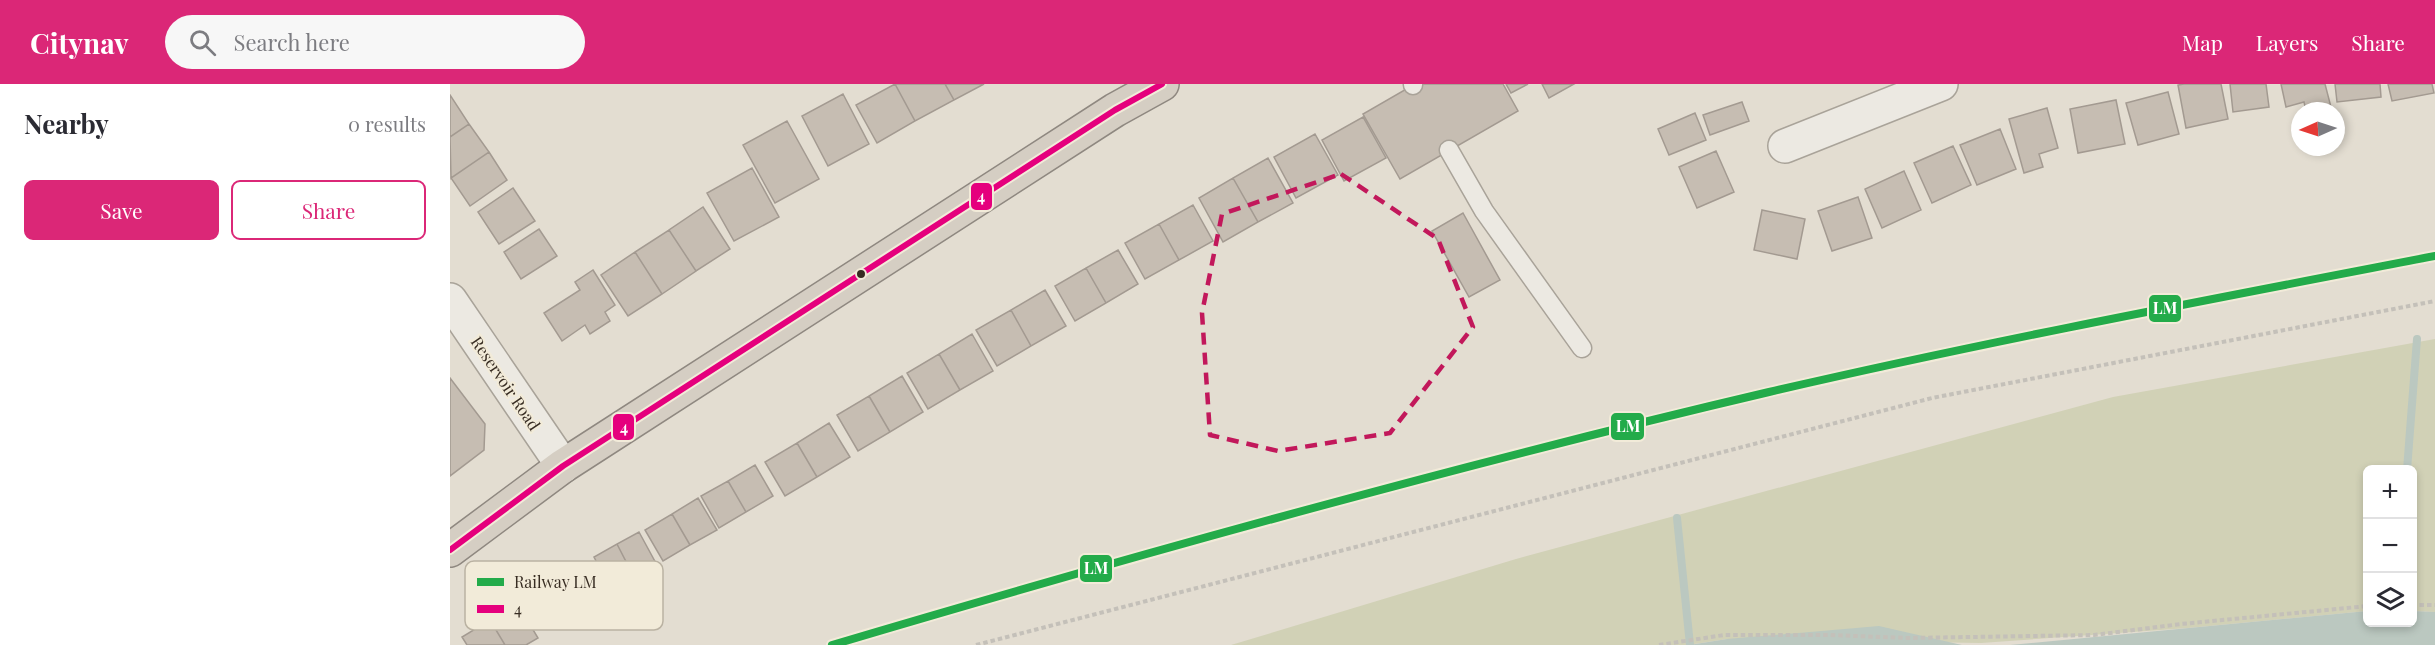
<!DOCTYPE html>
<html lang="en">
<head>
<meta charset="utf-8">
<style>
	:root { --surface:#fff; --page:#f7f7f7; --text:#2b2b33; --muted:#7c7c81; --line:#e1e1e2; --accent:#db2777 }
	body { margin:0; font-family:"Playfair Display",serif; background:var(--page); color:var(--text) }
	.controls { position:absolute; right:18px; bottom:18px; display:grid; overflow:hidden; border-radius:9px; box-shadow:0 3px 9px #0003 }
	.controls button { width:54px; height:54px; display:grid; place-items:center; padding:0; border:0; border-bottom:2px solid var(--line); background:var(--surface); color:var(--text); font:30px sans-serif }
	.compass { position:absolute; left:1841px; top:18px; width:54px; height:54px; border-radius:50%; background:var(--surface); box-shadow:0 3px 9px #0003; rotate:267deg }
	.list { margin:0; padding:0; list-style:none }
	h2 { display:flex; justify-content:space-between; align-items:center; height:78px; margin:0; padding:0 24px; font-size:26px }
	h2 small { font-size:20px; font-weight:400; color:var(--muted) }
	.actions { display:flex; gap:12px; padding:18px 24px }
	.actions a { flex:1; padding:14px 0; border:2px solid var(--accent); border-radius:9px; text-align:center; font-size:21px; color:var(--accent) }
	.actions .main { background:var(--accent); color:#fff }
	.icon { flex:none; width:33px; height:33px; fill:none; stroke:currentColor; stroke-width:2; stroke-linecap:round; stroke-linejoin:round }
	.map { position:relative; flex:none; width:1985px; height:561px; overflow:hidden }
	header { display:flex; align-items:center; gap:36px; box-sizing:border-box; height:84px; padding:0 30px; background:var(--accent); color:#fff }
	header strong { font-size:28px }
	nav { display:flex; gap:33px; margin-inline-start:auto; font-size:21px }
	.search { width:420px; height:54px; background:var(--page); display:flex; align-items:center; gap:15px; box-sizing:border-box; padding:0 21px; border-radius:33px; color:var(--muted); font-size:22px }
	main { display:flex }
	aside { flex:1; background:var(--surface) }
	.map>svg:first-child { display:block }
	.green { fill:#d1d1b6 }
	.water { fill:#bbc8c0 }
	.lines { fill:none; stroke-linecap:round; stroke-linejoin:round }
	.stream { stroke:#bbc8c0; stroke-width:8 }
	.building { fill:#c6bdb2; stroke:#a39a91; stroke-width:1.5 }
	.lane-casing { stroke:#a9a399; stroke-width:21 }
	.street-casing { stroke:#a9a399; stroke-width:36 }
	.highway-casing { stroke:#8f8880; stroke-width:36 }
	.path { stroke:#c4c0b9; stroke-width:4; stroke-dasharray:4.5 3; stroke-linecap:butt }
	.lane { stroke:#ece9e2; stroke-width:18 }
	.street { stroke:#ece9e2; stroke-width:33 }
	.highway { stroke:#d5cec3; stroke-width:33 }
	.bus-1-casing { stroke:#f2ebd9; stroke-width:10 }
	.bus-1 { stroke:#e5007d; stroke-width:6 }
	.rail-1-casing { stroke:#f2ebd9; stroke-width:12 }
	.rail-1 { stroke:#23ab4a; stroke-width:8 }
	.marked { fill:none; stroke:#c2185b; stroke-width:4.5; stroke-dasharray:12 8; stroke-linejoin:round }
	.bus-dot { fill:#372c22; stroke:#f2ebd9; stroke-width:2 }
	.labels { text-anchor:middle; dominant-baseline:central; stroke-width:4.5; stroke-linejoin:round; paint-order:stroke }
	.street-label { font-size:16px; fill:#372c22; stroke:#f2ebd9 }
	.key { fill:#f2ebd9; stroke:#bab2a2; stroke-width:1.5 }
	.key-label { font-size:16px; fill:#372c22 }
	.line-badge { stroke:#f2ebd9; stroke-width:2 }
	.badge-label { font-size:16px; text-anchor:middle; font-weight:bold; fill:#fff }
</style>
</head>
<body>
<header>
<strong>Citynav</strong>
<div class="search"><svg class="icon" aria-label="search" viewBox="0 0 24 24"><circle cx="10" cy="10" r="6"/><path d="M15 15l6 6"/></svg>Search here</div>
<nav><a>Map</a><a>Layers</a><a>Share</a></nav>
</header>
<main>
<aside>
<h2>Nearby<small>0 results</small></h2>
<ul class="list">
</ul>
<div class="actions"><a class="main">Save</a><a>Share</a></div>
</aside>
<div class="map">
<svg width="1985" height="561" viewBox="0 0 1985 561">
	<rect width="100%" height="100%" fill="#e3ddd1"/>
	<path class="green" d="M1985,255v273l-22,-1 -1,-141h-44l-1,141 -179,17 -207,15 -254,-4 -39,6h-457l285,-86 597,-162z"/>
	<path class="water" d="M1917,527l1,11h44l1,-11 22,1v33h-425z
		M1429,542l83,19h-273l38,-6z"/>
	<g class="lines">
		<path class="stream" d="M1957,386l10,-131
			M1227,434l13,127"/>
	</g>
	<path class="building" d="M445,0l20,37 -38,22 -21,-38z
		M445,0h50l9,16 -39,21z
		M495,0h39l-30,16z
		M965,0h88l15,27 -118,68 -37,-65z
		M1056,0h22l-17,9z
		M1092,0h32l-25,14z
		M1734,0h37l7,35 -42,9 -8,-43z
		M1780,0h36l3,23 -36,5z
		M1831,0h44l7,27h-26l-2,-9 -18,5z
		M1885,0h45l1,13 -44,5z
		M1938,0h44l2,9 -42,8z
		M1718,8l11,42 -41,11 -12,-42z
		M393,10l26,50 -41,22 -26,-50z
		M0,11l19,29 -19,13z
		M1666,16l9,44 -47,9 -8,-44z
		M1292,18l7,19 -39,14 -7,-20z
		M1597,24l11,40 -19,6 4,13 -19,6 -15,-54z
		M1245,29l11,27 -37,15 -11,-26z
		M913,33l23,41 -42,23 -22,-41z
		M337,37l32,58 -44,24 -32,-58z
		M19,40l20,28 -38,26 -1,-41z
		M1550,45l16,40 -39,16 -17,-40z
		M865,50l23,41 -42,23 -22,-41z
		M1503,62l18,39 -39,18 -18,-40z
		M1266,67l18,41 -37,16 -18,-41z
		M39,68l18,28 -37,26 -19,-28z
		M818,74l25,45 -35,19 -25,-44z
		M302,84l27,49 -45,24 -27,-48z
		M1454,87l17,39 -39,18 -17,-39z
		M783,94l25,44 -35,20 -24,-44z
		M63,104l22,33 -36,23 -21,-32z
		M1408,113l14,41 -40,13 -14,-40z
		M743,121l20,36 -34,19 -20,-36z
		M253,123l27,42 -34,22 -27,-41z
		M1312,126l43,9 -8,40 -43,-9z
		M1013,129l37,67 -31,17 -37,-66z
		M709,140l20,36 -34,19 -20,-36z
		M89,145l18,27 -36,23 -17,-27z
		M219,146l27,41 -34,23 -27,-42z
		M668,166l20,34 -32,19 -20,-35z
		M185,168l27,42 -34,22 -27,-41z
		M636,184l20,35 -31,18 -20,-35z
		M143,186l22,35 -10,7 5,9 -20,13 -5,-9 -23,16 -18,-28 36,-23 -5,-8z
		M595,206l21,36 -35,20 -20,-36z
		M561,226l20,36 -34,20 -21,-36z
		M522,250l21,37 -33,19 -21,-36z
		M489,270l21,36 -32,19 -21,-36z
		M452,292l21,36 -33,20 -21,-36z
		M0,294l35,46 -1,26 -34,26z
		M419,312l21,36 -32,19 -21,-36z
		M379,339l21,34 -33,20 -20,-34z
		M347,359l20,34 -32,19 -20,-34z
		M305,381l18,31 -27,16 -18,-31z
		M278,397l18,31 -27,16 -18,-32z
		M248,414l19,32 -27,15 -18,-31z
		M222,430l18,31 -27,16 -18,-31z
		M189,448l19,35 -23,12 -18,-35z
		M167,460l18,35 -23,12 -18,-34z
		M67,519l21,35 -12,7h-21l-15,-25z
		M40,536l15,25h-38l-5,-8z"/>
	<g class="lines">
		<defs>
			<path id="lane" d="M963,0v1
				M999,66l35,61 98,137"/>
			<path id="street" d="M1335,62l156,-62
				M0,216l113,166"/>
			<path id="highway" d="M0,466l113,-84 552,-356 47,-26"/>
		</defs>
		<use href="#lane" class="lane-casing"/>
		<use href="#street" class="street-casing"/>
		<use href="#highway" class="highway-casing"/>
		<path class="path" d="M1962,521h23
			M526,561l956,-247 503,-97
			M1209,561l65,-10h106l78,3 186,-3 87,-11 187,-18"/>
		<use href="#lane" class="lane"/>
		<use href="#street" class="street"/>
		<use href="#highway" class="highway"/>
		<defs>
			<path id="bus-1" d="M0,466l113,-84 552,-356 47,-26"/>
		</defs>
		<use href="#bus-1" class="bus-1-casing"/>
		<use href="#bus-1" class="bus-1"/>
		<defs>
			<path id="rail-1" d="M382,561c310,-92 622,-179 937,-253 220,-51 443,-93 666,-136"/>
		</defs>
		<use href="#rail-1" class="rail-1-casing"/>
		<use href="#rail-1" class="rail-1"/>
	</g>
	<path class="marked" d="M891,90l97,65 35,88 -83,106 -112,18 -68,-16 -8,-122 20,-99z"/>
	<circle class="bus-dot" cx="411" cy="190" r="5"/>
	<g class="labels">
		<g class="street-label">
			<text transform="translate(56 299) rotate(56)">Reservoir Road</text>
		</g>
	</g>
	<rect x="15" y="477" width="198" height="69" rx="9" class="key"/>
	<rect x="27" y="494" width="27" height="8" fill="#23ab4a"/>
	<rect x="27" y="521" width="27" height="8" fill="#e5007d"/>
	<g class="key-label">
		<text x="64" y="504">Railway LM</text>
		<text x="64" y="531">4</text>
	</g>
	<g class="line-badge">
		<rect x="520" y="98" width="23" height="29" rx="6" fill="#e5007d"/>
		<rect x="1698" y="210" width="34" height="29" rx="6" fill="#23ab4a"/>
		<rect x="1160" y="328" width="35" height="29" rx="6" fill="#23ab4a"/>
		<rect x="162" y="329" width="23" height="28" rx="6" fill="#e5007d"/>
		<rect x="629" y="470" width="34" height="29" rx="6" fill="#23ab4a"/>
	</g>
	<g class="badge-label">
		<text x="531" y="118">4</text>
		<text x="1715" y="230">LM</text>
		<text x="1178" y="348">LM</text>
		<text x="174" y="349">4</text>
		<text x="646" y="490">LM</text>
	</g>
</svg>
<div class="controls">
<button>+</button>
<button>−</button>
<button><svg class="icon" aria-label="layers" viewBox="0 0 24 24"><path d="M12 4l9 5-9 5-9-5zM3 14l9 5 9-5"/></svg></button>
</div>
<svg class="compass" viewBox="-18 -18 36 36"><path d="M0-13l5 13h-10z" fill="#e53935"/><path d="M0 13l5-13h-10z" fill="#7c7c81"/></svg>
</div>
</main>
</body>
</html>
